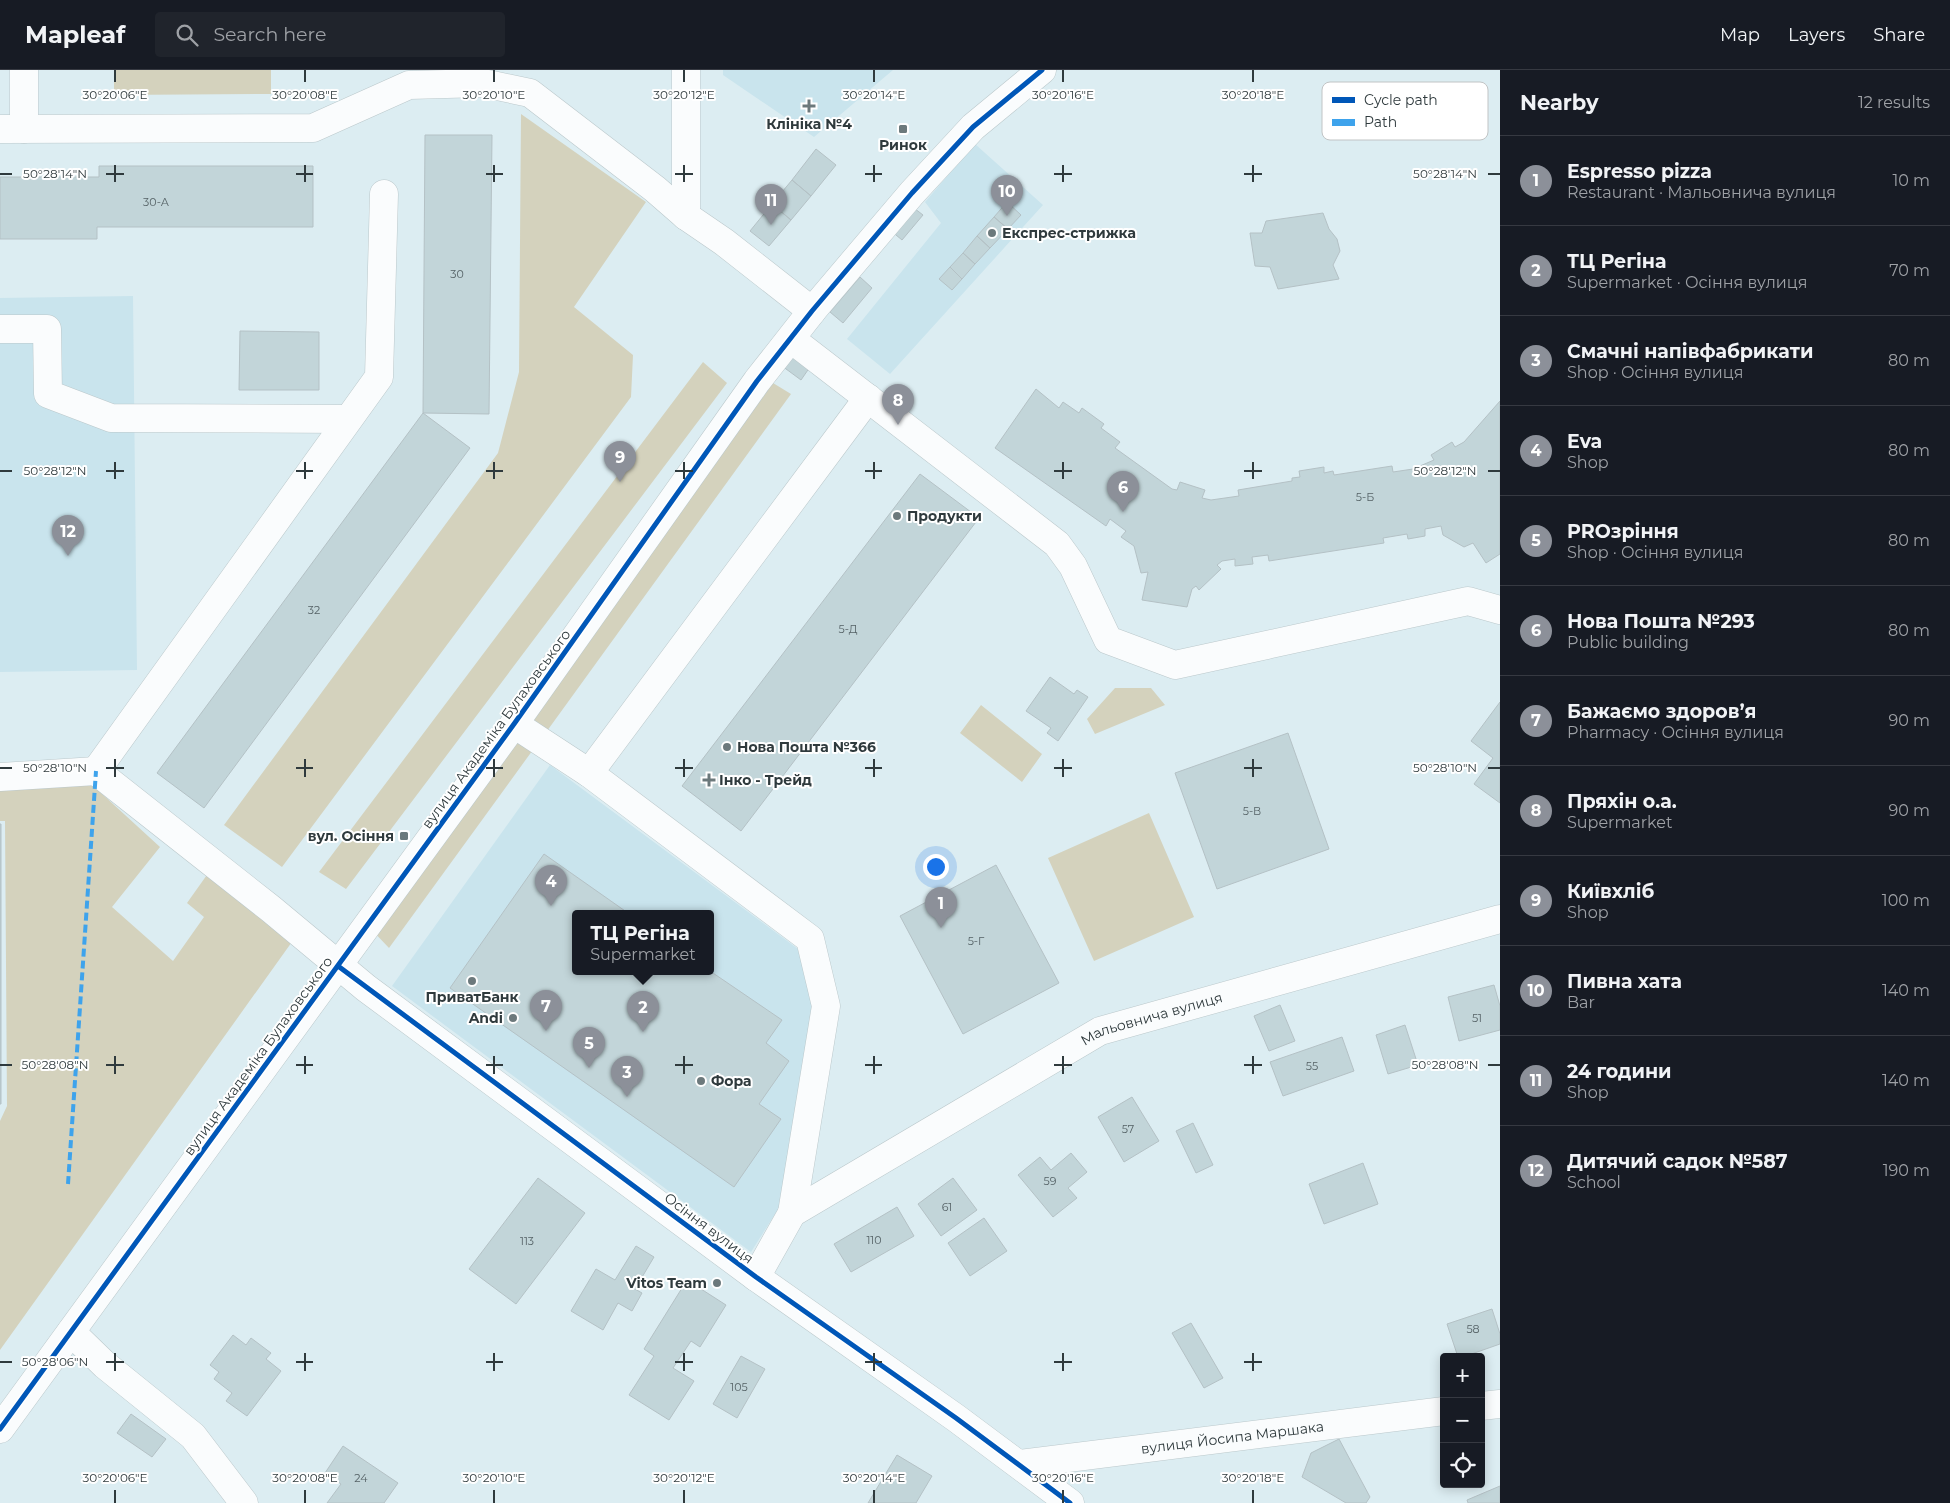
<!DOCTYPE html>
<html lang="en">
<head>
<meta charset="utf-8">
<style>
	:root { --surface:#171b24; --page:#20242c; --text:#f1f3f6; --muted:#9ea1a6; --line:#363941; --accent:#8c9099 }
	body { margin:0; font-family:Montserrat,sans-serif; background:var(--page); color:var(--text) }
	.controls { position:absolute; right:15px; bottom:15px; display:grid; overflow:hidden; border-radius:5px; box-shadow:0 2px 12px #0003 }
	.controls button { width:45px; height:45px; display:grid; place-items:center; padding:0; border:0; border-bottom:1px solid var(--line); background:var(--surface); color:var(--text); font:25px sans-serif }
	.you { position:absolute; left:935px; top:796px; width:18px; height:18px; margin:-12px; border:4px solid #fff; border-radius:50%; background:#1a73e8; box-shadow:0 0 0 8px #1a73e833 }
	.badge { display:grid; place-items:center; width:32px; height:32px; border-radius:50%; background:var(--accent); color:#fff; font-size:16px; font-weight:700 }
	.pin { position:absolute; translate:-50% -41px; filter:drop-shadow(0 1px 2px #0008) }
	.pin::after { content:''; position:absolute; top:26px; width:18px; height:15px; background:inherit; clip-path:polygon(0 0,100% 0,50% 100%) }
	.popup { position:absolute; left:572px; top:840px; width:142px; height:65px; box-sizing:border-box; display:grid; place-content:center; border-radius:5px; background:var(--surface); filter:drop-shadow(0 1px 4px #0005); font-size:16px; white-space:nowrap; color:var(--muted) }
	.popup b { font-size:19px; color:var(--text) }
	.popup::after { content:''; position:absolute; left:50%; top:100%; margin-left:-10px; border:10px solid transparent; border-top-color:var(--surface) }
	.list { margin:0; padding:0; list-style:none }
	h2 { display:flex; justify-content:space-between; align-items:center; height:65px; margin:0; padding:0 20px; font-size:21px }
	h2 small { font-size:16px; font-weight:400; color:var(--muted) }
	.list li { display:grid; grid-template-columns:32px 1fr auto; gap:15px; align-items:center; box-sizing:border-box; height:90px; padding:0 20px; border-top:1px solid var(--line) }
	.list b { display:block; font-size:19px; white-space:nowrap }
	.list p { margin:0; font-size:16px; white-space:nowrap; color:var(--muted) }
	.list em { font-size:16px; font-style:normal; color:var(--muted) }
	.icon { flex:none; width:28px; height:28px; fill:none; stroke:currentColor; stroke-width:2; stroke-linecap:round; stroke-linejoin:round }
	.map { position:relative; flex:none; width:1500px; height:1433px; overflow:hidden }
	header { display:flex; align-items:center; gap:30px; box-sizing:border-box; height:70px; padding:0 25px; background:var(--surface); border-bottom:1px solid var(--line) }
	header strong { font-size:24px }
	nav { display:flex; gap:28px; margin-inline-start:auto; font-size:18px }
	.search { width:350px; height:45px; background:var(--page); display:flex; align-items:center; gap:12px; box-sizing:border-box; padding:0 18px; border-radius:5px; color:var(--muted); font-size:19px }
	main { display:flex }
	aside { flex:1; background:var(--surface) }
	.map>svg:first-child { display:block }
	.built { fill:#c9e4ed; fill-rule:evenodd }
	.green { fill:#d4d2bd }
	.building { fill:#c2d5d9; stroke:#b4c1c5 }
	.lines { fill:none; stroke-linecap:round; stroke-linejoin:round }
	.minor-casing { stroke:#bbc8cb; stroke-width:29 }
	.minor { stroke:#fafcfd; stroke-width:28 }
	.quiet { stroke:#3ea3ec; stroke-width:4; stroke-dasharray:8 4; stroke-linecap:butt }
	.cycleway-casing { stroke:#fff; stroke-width:8 }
	.cycleway { stroke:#0057b8; stroke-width:5 }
	.ticks { fill:none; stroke:#2f3a3d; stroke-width:2 }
	.poi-dot { fill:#6c797c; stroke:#fff; stroke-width:2 }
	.labels { text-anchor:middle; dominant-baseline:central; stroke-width:4; stroke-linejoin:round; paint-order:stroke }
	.number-label { font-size:11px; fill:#556266 }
	.poi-label { font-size:14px; font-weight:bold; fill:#2f3a3d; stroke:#fff; text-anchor:start }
	.street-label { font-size:14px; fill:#2f3a3d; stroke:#fff }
	.key { fill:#fff; stroke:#c1c4c5; stroke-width:1 }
	.key-label { font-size:14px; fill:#2f3a3d }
	.ticks-label { font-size:12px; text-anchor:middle; fill:#2f3a3d; stroke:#fff; stroke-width:4; stroke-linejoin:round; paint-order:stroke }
</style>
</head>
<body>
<header>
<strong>Mapleaf</strong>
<div class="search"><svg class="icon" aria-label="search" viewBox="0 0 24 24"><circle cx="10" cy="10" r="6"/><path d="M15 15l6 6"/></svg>Search here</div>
<nav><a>Map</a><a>Layers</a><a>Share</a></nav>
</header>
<main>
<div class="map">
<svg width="1500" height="1433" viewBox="0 0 1500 1433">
	<rect width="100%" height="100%" fill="#dcedf2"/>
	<path class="built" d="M723,0h170l-79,67 -91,-62z
		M975,74l68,61 -153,169 -43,-35 94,-116 -16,-21z
		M133,226l4,374 -137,2v-374z
		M550,695l248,184 16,62 -32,192 -31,49 -359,-266zM576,843h134v58h-134z"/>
	<path class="green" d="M114,0h157v24l-157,1z
		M521,44l125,88 -72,105 59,48 -2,42 -349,470 -58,-42 274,-372 21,-81z
		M703,292l24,21 -381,506 -27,-17z
		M773,313l18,11 -244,337 -23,-15z
		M1115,618h36l14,17 -70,29 -8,-15z
		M981,635l61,49 -20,28 -62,-49z
		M511,663l24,14 -146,201 -19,-20z
		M89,712l71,65 -48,60 61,54 31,-44 -17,-14 22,-31 85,67 -294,411v-229l7,-15 -2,-285h-5v-33z
		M1149,743l45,104 -100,44 -46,-103z"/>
	<path class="building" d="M425,65h67l-3,279 -66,-1z
		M816,79l20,16 -25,31 -19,-16z
		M99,96h214v61h-216v12h-97v-62h99z
		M792,110l19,16 -20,24 -19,-16z
		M1007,132l14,13 -13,14 -14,-12z
		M772,134l19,16 -22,26 -19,-15z
		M910,135l13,10 -21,25 -12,-10z
		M1323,143l6,16 8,10 3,12 -7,14 6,14 -61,10 -8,-22 -15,-1 -5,-33h12l4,-12z
		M994,147l14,12 -18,19 -13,-12z
		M977,166l13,12 -15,16 -12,-11z
		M963,183l12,11 -13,15 -12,-12z
		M950,197l12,12 -10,11 -13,-11z
		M860,207l12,11 -29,35 -13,-11z
		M240,261l79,1v58h-80z
		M794,280l18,14 -11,16 -19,-14z
		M1036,319l23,19 4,-6 16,11 3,-5 22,16 -3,4 19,14 -5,6 57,41 5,1 3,-8 25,8 -3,8 9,2 28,-4 -1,-6 54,-9v-3l8,-1 -1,-6 25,-4v6l9,-2 1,4 58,-9 1,6 20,-3 21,-9 -3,-5 21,-13 3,5 9,-5 36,-41v153l-14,9 -13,-20 -9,4 -21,-12 -2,-9 -16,3v7l-17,3 -1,-5 -24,4 1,5 -115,18 -1,-6 -16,2 1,7 -18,2v-7l-13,2 -5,4 4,4 -22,21 -3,-4 -4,3 -5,18 -45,-7 6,-28 -7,1 -7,-27 -13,-9 5,-6 -16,-12 -4,7 -111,-78z
		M423,343l47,35 -266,360 -47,-35z
		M920,404l59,44 -238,313 -59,-45z
		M1050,607l24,17 3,-4 11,7 -30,44 -11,-8 4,-5 -25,-17z
		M1500,632v101l-26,-19 19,-26 -22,-17z
		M1288,663l41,116 -112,40 -42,-116z
		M0,754h1v280h-1z
		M544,784l84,59h-52v58h134l72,49 -16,23 23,18 -30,43 22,15 -47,68 -284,-199z
		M996,795l63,118 -96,51 -63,-118z
		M1494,915l6,21v24l-41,11 -11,-44z
		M1280,935l15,36 -26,10 -15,-35z
		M1405,955l13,40 -30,9 -12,-39z
		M1342,967l12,34 -71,25 -13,-34z
		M1132,1027l27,44 -35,21 -26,-45z
		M1193,1053l20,42 -17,8 -20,-42z
		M1071,1083l16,19 -19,16 9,10 -24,19 -35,-42 22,-18 11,13z
		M1363,1093l15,41 -54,20 -15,-40z
		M538,1108l47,35 -69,91 -47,-35z
		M953,1108l24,32 -36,26 -23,-32z
		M897,1137l17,29 -63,36 -17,-28z
		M984,1148l23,33 -37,25 -22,-33z
		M636,1176l18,11 -19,32 7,4 -10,18 -14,-8 -15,27 -32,-19 25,-42 19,11z
		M687,1210l39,25 -26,42 -9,-6 -18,27 21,13 -25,39 -40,-25 25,-39 -10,-7z
		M1492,1239l8,25v10l-37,13h-5l-11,-33z
		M1191,1253l32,55 -19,10 -32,-55z
		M233,1265l13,10 5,-7 20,15 -5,6 15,12 -34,45 -21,-15 6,-8 -18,-14 5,-7 -9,-7z
		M741,1286l24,13 -28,49 -24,-14z
		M131,1344l35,25 -14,18 -35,-24z
		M1339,1369l31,58 -4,6h-20l-44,-26 9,-24z
		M343,1376l55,37 -14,20h-57l14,-19 -16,-11z
		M897,1385l35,21 -16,27h-48z
		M1500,1416v17h-32l-1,-3z"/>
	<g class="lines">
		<defs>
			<g id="minor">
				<path d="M24,0v59"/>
				<path d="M686,0v146"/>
				<path d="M0,59l313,-1 96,-43 74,-2 47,10 125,96 31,27 38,26 88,69"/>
				<path d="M384,124l-5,183 -283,394 175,138 95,79 390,289 200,141 114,85"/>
				<path d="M0,259h47l1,65 63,24 237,1"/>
				<path d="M791,269l266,205 16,22 35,74 67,25 293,-64 32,9"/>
				<path d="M514,654l75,49"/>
				<path d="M0,707l96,-6"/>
				<path d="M792,1143l34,-207 -16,-67 -221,-166 279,-375"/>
				<path id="s1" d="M756,1207l36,-64 308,-182 400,-112"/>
				<path d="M71,1262l34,33 88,71 51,67"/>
				<path d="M1481,1336l19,-2"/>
				<path d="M0,1359l514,-705 243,-343 55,-70 100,-118 61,-66 69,-57"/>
				<path id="s2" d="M1020,1394l424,-53"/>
			</g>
		</defs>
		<use href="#minor" class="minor-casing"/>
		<use href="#minor" class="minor"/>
		<path class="quiet" d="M68,1114l28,-413"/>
		<defs>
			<path id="cycleway" d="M338,896l418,311 200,141 114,85
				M0,1359l514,-705 243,-343 55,-70 100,-118 61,-66 69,-57"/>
		</defs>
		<use href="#cycleway" class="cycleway-casing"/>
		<use href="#cycleway" class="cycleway"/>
	</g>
	<path class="ticks" d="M115,0v12M305,0v12M494,0v12M684,0v12M874,0v12M1063,0v12M1253,0v12M115,95v17M305,95v17M494,95v17M684,95v17M874,95v17M1063,95v17M1253,95v17M0,104h12M106,104h18M296,104h17M486,104h17M675,104h18M865,104h17M1054,104h18M1244,104h18M1488,104h12M115,392v17M305,392v17M494,392v17M684,392v17M874,392v17M1063,392v17M1253,392v17M0,401h12M106,401h18M296,401h17M486,401h17M675,401h18M865,401h17M1054,401h18M1244,401h18M1488,401h12M115,689v18M305,689v18M494,689v18M684,689v18M874,689v18M1063,689v18M1253,689v18M0,698h12M106,698h18M296,698h17M486,698h17M675,698h18M865,698h17M1054,698h18M1244,698h18M1488,698h12M115,986v18M305,986v18M494,986v18M684,986v18M874,986v18M1063,986v18M1253,986v18M0,995h12M106,995h18M296,995h17M486,995h17M675,995h18M865,995h17M1054,995h18M1244,995h18M1488,995h12M115,1283v18M305,1283v18M494,1283v18M684,1283v18M874,1283v18M1063,1283v18M1253,1283v18M0,1292h12M106,1292h18M296,1292h17M486,1292h17M675,1292h18M865,1292h17M1054,1292h18M1244,1292h18M115,1420v13M305,1420v13M494,1420v13M684,1420v13M874,1420v13M1063,1420v13M1253,1420v13"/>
	<g class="poi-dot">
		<path d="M806.5 28.5h5v5h5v5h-5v5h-5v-5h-5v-5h5z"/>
		<rect x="898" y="54" width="10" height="10" rx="2.5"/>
		<circle cx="992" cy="163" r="5"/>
		<circle cx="897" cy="446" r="5"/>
		<circle cx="727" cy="677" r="5"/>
		<path d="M706.5 702.5h5v5h5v5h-5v5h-5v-5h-5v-5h5z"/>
		<rect x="399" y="761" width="10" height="10" rx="2.5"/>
		<circle cx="472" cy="911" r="5"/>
		<circle cx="513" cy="948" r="5"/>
		<circle cx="701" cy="1011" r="5"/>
		<circle cx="717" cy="1213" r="5"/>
	</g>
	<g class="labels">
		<g class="number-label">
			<text x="156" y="132">30-А</text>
			<text x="457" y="204">30</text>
			<text x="1365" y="427">5-Б</text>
			<text x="314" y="540">32</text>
			<text x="848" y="559">5-Д</text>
			<text x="1252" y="741">5-В</text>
			<text x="976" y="871">5-Г</text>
			<text x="1477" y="948">51</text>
			<text x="1312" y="996">55</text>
			<text x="1128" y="1059">57</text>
			<text x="1050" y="1111">59</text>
			<text x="947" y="1137">61</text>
			<text x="874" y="1170">110</text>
			<text x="527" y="1171">113</text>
			<text x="1473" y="1259">58</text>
			<text x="739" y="1317">105</text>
			<text x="361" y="1408">24</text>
		</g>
		<g class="poi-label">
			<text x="809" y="54" text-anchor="middle">Клініка №4</text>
			<text x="903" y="75" text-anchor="middle">Ринок</text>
			<text x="1002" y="163">Експрес-стрижка</text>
			<text x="907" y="446">Продукти</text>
			<text x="737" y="677">Нова Пошта №366</text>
			<text x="719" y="710">Інко - Трейд</text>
			<text x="394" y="766" text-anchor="end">вул. Осіння</text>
			<text x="472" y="927" text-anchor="middle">ПриватБанк</text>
			<text x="503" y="948" text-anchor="end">Andi</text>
			<text x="711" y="1011">Фора</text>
			<text x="707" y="1213" text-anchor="end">Vitos Team</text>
		</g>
		<g class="street-label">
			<text transform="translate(496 659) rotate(-54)">вулиця Академіка Булаховського</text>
			<text stroke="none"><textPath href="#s1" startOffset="484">Мальовнича вулиця</textPath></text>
			<text transform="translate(258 986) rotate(-54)">вулиця Академіка Булаховського</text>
			<text transform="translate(709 1158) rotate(37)">Осіння вулиця</text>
			<text stroke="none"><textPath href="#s2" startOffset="214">вулиця Йосипа Маршака</textPath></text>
		</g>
	</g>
	<rect x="1322" y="12" width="166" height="58" rx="8" class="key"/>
	<rect x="1332" y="27" width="23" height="6" fill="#0057b8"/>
	<rect x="1332" y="49" width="23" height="7" fill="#3ea3ec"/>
	<g class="key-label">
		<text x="1364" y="35">Cycle path</text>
		<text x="1364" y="57">Path</text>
	</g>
	<g class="ticks-label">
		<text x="115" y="29">30°20'06"E</text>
		<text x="305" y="29">30°20'08"E</text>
		<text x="494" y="29">30°20'10"E</text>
		<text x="684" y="29">30°20'12"E</text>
		<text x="874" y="29">30°20'14"E</text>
		<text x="1063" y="29">30°20'16"E</text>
		<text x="1253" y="29">30°20'18"E</text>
		<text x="55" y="108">50°28'14"N</text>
		<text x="1445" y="108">50°28'14"N</text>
		<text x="55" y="405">50°28'12"N</text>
		<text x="1445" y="405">50°28'12"N</text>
		<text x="55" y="702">50°28'10"N</text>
		<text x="1445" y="702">50°28'10"N</text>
		<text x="55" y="999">50°28'08"N</text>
		<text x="1445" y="999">50°28'08"N</text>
		<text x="55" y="1296">50°28'06"N</text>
		<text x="115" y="1412">30°20'06"E</text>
		<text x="305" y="1412">30°20'08"E</text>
		<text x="494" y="1412">30°20'10"E</text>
		<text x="684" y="1412">30°20'12"E</text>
		<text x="874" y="1412">30°20'14"E</text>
		<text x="1063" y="1412">30°20'16"E</text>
		<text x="1253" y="1412">30°20'18"E</text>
	</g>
</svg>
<div class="controls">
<button>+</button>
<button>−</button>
<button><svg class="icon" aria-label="locate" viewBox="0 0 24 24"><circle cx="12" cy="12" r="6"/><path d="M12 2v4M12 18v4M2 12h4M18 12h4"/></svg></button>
</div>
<div class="you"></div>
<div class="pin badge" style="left:941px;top:858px">1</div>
<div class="pin badge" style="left:643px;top:962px">2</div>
<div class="popup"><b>ТЦ Регіна</b>Supermarket</div>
<div class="pin badge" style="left:627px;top:1027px">3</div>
<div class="pin badge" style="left:551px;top:836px">4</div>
<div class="pin badge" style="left:589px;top:998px">5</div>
<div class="pin badge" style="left:1123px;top:442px">6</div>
<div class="pin badge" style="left:546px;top:961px">7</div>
<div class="pin badge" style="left:898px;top:355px">8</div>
<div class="pin badge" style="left:620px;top:412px">9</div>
<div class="pin badge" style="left:1007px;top:146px">10</div>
<div class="pin badge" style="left:771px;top:155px">11</div>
<div class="pin badge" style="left:68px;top:486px">12</div>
</div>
<aside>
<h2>Nearby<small>12 results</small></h2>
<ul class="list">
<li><span class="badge">1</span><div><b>Espresso pizza</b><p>Restaurant · Мальовнича вулиця</p></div><em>10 m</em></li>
<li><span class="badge">2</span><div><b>ТЦ Регіна</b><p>Supermarket · Осіння вулиця</p></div><em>70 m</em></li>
<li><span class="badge">3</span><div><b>Смачні напівфабрикати</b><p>Shop · Осіння вулиця</p></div><em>80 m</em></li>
<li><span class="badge">4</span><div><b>Eva</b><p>Shop</p></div><em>80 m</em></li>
<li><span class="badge">5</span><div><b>PROзріння</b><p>Shop · Осіння вулиця</p></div><em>80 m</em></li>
<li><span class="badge">6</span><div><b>Нова Пошта №293</b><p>Public building</p></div><em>80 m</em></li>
<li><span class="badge">7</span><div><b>Бажаємо здоровʼя</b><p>Pharmacy · Осіння вулиця</p></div><em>90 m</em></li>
<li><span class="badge">8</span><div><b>Пряхін о.а.</b><p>Supermarket</p></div><em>90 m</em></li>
<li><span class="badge">9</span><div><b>Київхліб</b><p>Shop</p></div><em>100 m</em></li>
<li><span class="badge">10</span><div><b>Пивна хата</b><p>Bar</p></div><em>140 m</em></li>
<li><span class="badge">11</span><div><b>24 години</b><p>Shop</p></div><em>140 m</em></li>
<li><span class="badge">12</span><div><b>Дитячий садок №587</b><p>School</p></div><em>190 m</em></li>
</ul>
</aside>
</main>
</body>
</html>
